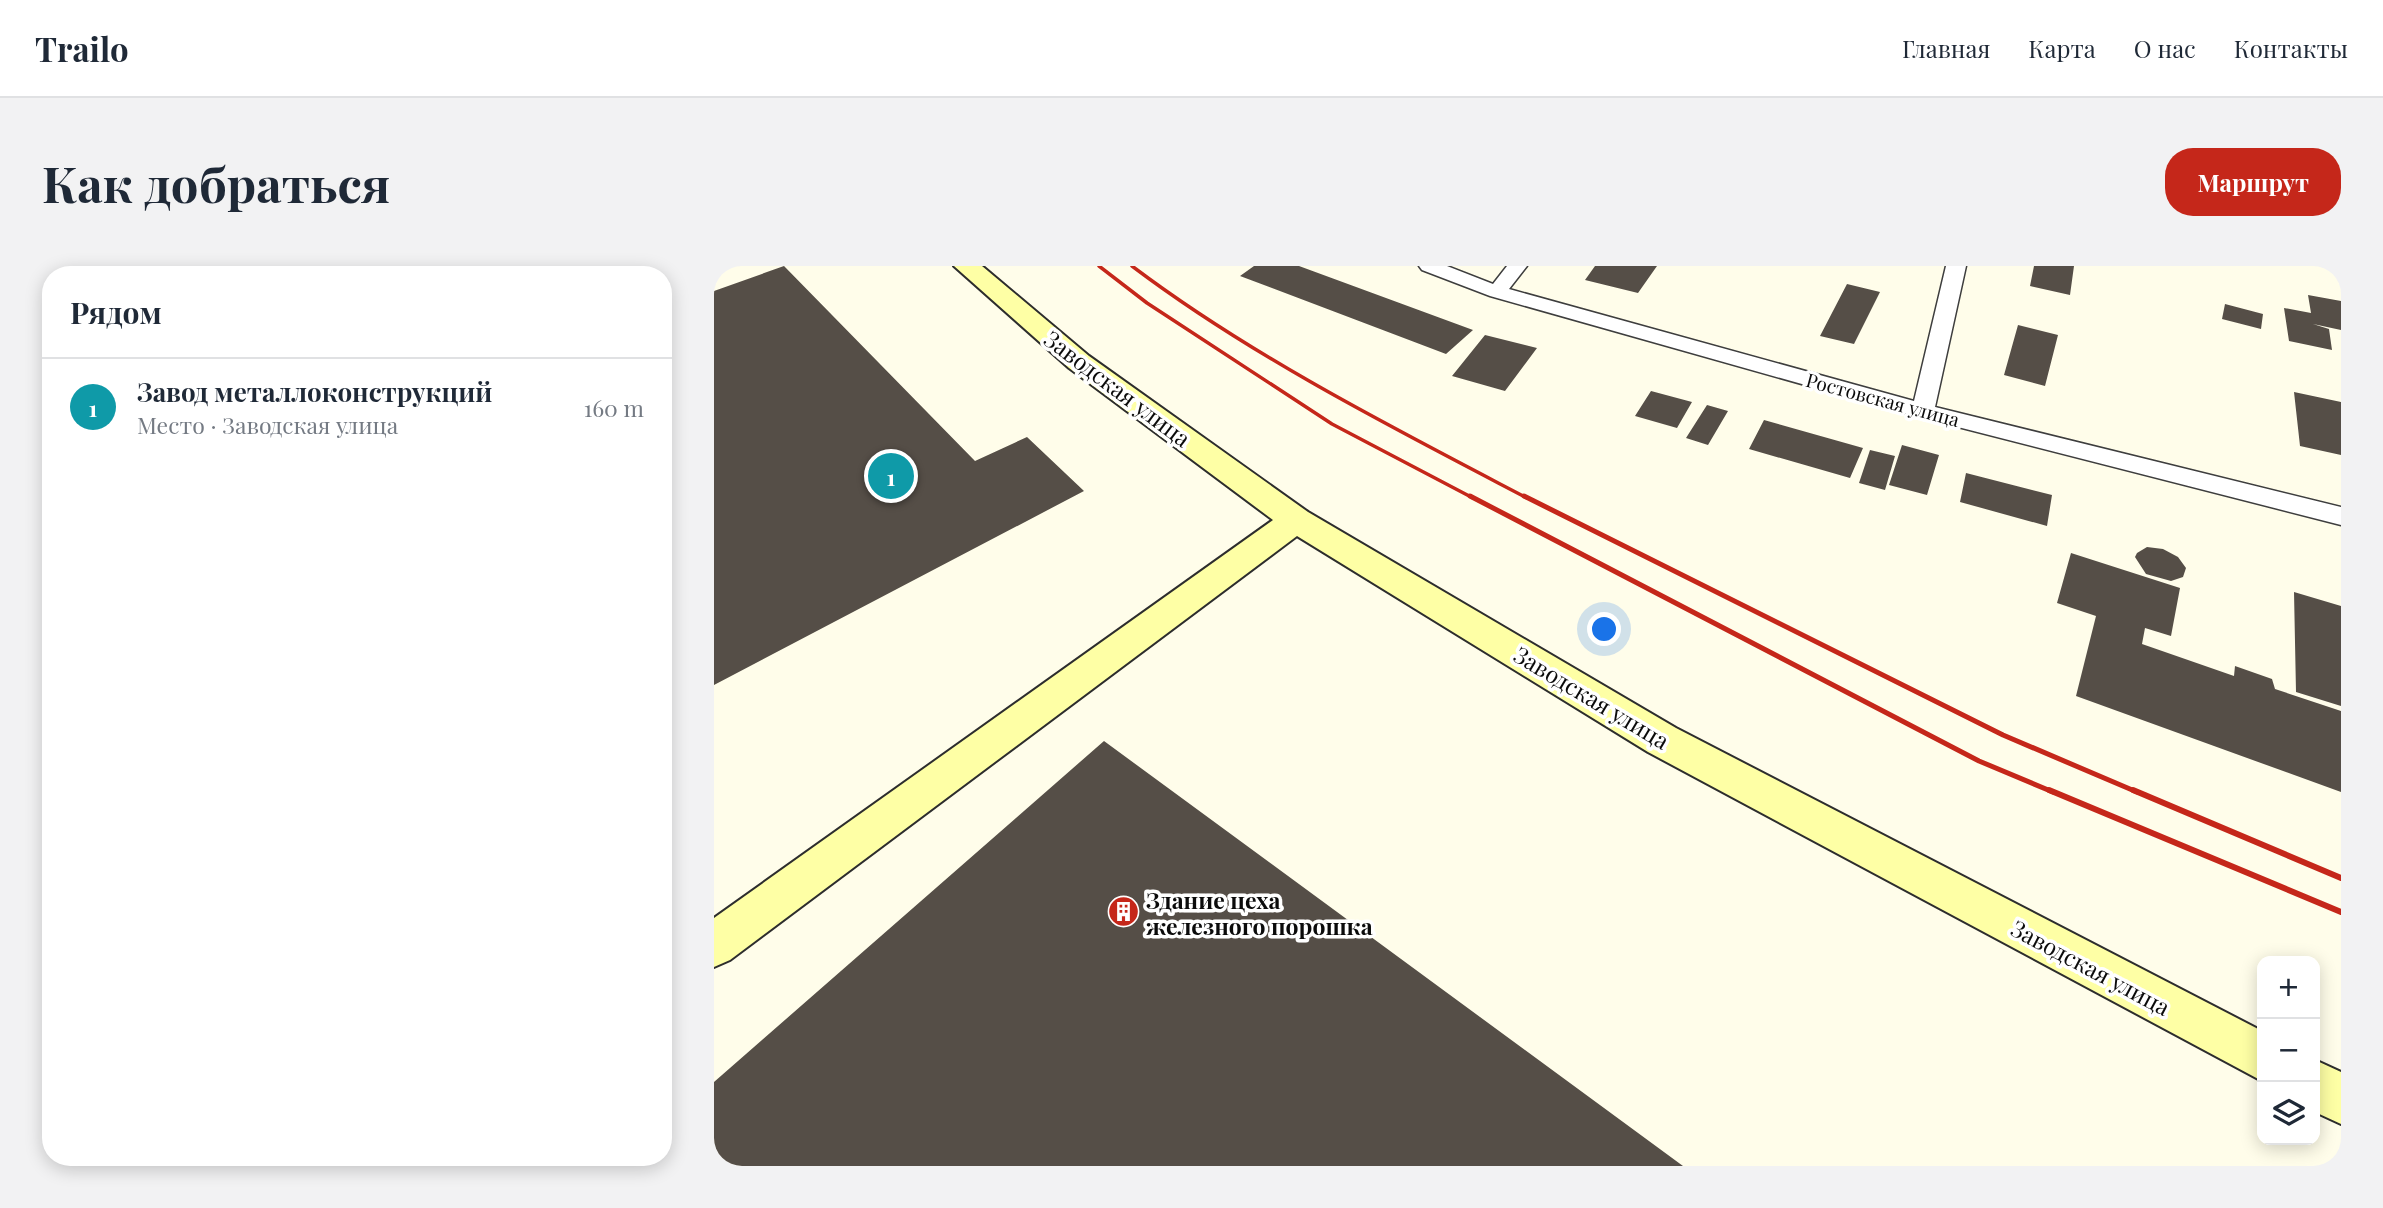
<!DOCTYPE html>
<html lang="ru">
<head>
<meta charset="utf-8">
<style>
	:root { --surface:#fff; --page:#f2f2f3; --text:#1f2937; --muted:#747a83; --line:#e0e1e3; --accent:#c5271a }
	body { margin:0; font-family:"Playfair Display",serif; background:var(--page); color:var(--text) }
	.controls { position:absolute; right:21px; bottom:21px; display:grid; overflow:hidden; border-radius:14px; box-shadow:0 4px 18px #0003 }
	.controls button { width:63px; height:63px; display:grid; place-items:center; padding:0; border:0; border-bottom:2px solid var(--line); background:var(--surface); color:var(--text); font:35px sans-serif }
	.you { position:absolute; left:891px; top:364px; width:24px; height:24px; margin:-18px; border:5px solid #fff; border-radius:50%; background:#1a73e8; box-shadow:0 0 0 10px #1a73e833 }
	.badge { display:grid; place-items:center; width:46px; height:46px; border-radius:50%; background:var(--accent); color:#fff; font-size:23px; font-weight:700 }
	.pin { position:absolute; translate:-50% -50%; border:4px solid #fff; box-shadow:0 2px 7px #0006 }
	.list { margin:0; padding:0; list-style:none }
	h2 { display:flex; justify-content:space-between; align-items:center; height:91px; margin:0; padding:0 28px; font-size:30px }
	h2 small { font-size:23px; font-weight:400; color:var(--muted) }
	.list li { display:grid; grid-template-columns:46px 1fr auto; gap:21px; align-items:center; box-sizing:border-box; height:98px; padding:0 28px; border-top:2px solid var(--line) }
	.list b { display:block; font-size:26px; white-space:nowrap }
	.list p { margin:0; font-size:23px; white-space:nowrap; color:var(--muted) }
	.list em { font-size:23px; font-style:normal; color:var(--muted) }
	.icon { flex:none; width:38px; height:38px; fill:none; stroke:currentColor; stroke-width:2; stroke-linecap:round; stroke-linejoin:round }
	.map { position:relative; flex:none; width:1627px; height:900px; overflow:hidden; border-radius:28px }
	header { display:flex; align-items:center; gap:42px; box-sizing:border-box; height:98px; padding:0 35px; background:var(--surface); border-bottom:2px solid var(--line) }
	header strong { font-size:33px }
	nav { display:flex; gap:38px; margin-inline-start:auto; font-size:24px }
	.intro { display:flex; align-items:center; justify-content:space-between; box-sizing:border-box; height:168px; padding:0 42px }
	h1 { margin:0; font-size:49px }
	.button { padding:18px 32px; border-radius:28px; background:var(--accent); color:#fff; font-size:24px; font-weight:700 }
	main { display:flex; gap:42px; padding:0 42px }
	aside { flex:1; background:var(--surface); border-radius:28px; box-shadow:0 4px 18px #0003 }
	.map>svg:first-child { display:block }
	.building { fill:#554e47 }
	.lines { fill:none; stroke-linecap:round; stroke-linejoin:round }
	.minor-casing { stroke:#3e3e3e; stroke-width:3 }
	.secondary-casing { stroke:#2d2d2d; stroke-width:4 }
	.minor { fill:#fff; fill-rule:evenodd }
	.secondary { fill:#feffa5; fill-rule:evenodd }
	.rail-far2 { stroke:#c5271a; stroke-width:3.5 }
	.rail-far1 { stroke:#c5271a; stroke-width:5 }
	.rail { stroke:#c5271a; stroke-width:6 }
	.labels { text-anchor:middle; dominant-baseline:central; stroke-width:7; stroke-linejoin:round; paint-order:stroke }
	.far-street-label { font-size:19px; fill:#0b0b0b; stroke:#fff }
	.street-label { font-size:23px; fill:#0b0b0b; stroke:#fff }
	.poi-label { font-size:23px; font-weight:bold; fill:#0b0b0b; stroke:#fff; text-anchor:start }
</style>
</head>
<body>
<header>
<strong>Trailo</strong>
<nav><a>Главная</a><a>Карта</a><a>О нас</a><a>Контакты</a></nav>
</header>
<div class="intro"><h1>Как добраться</h1><a class="button">Маршрут</a></div>
<main>
<aside>
<h2>Рядом<small></small></h2>
<ul class="list">
<li><span class="badge" style="background:#0f9aa8">1</span><div><b>Завод металлоконструкций</b><p>Место · Заводская улица</p></div><em>160 m</em></li>
</ul>
</aside>
<div class="map">
<svg width="1627" height="900" viewBox="0 0 1627 900">
	<rect width="100%" height="100%" fill="#fffdea"/>
	<path class="building" d="M70,0l191,195 52,-24 57,54 -370,194v-394z
		M540,0h45l174,64 -27,24 -206,-78z
		M881,0h62l-19,27 -53,-13z
		M1320,0h40l-4,29 -40,-9z
		M1133,18l33,8 -26,52 -34,-8z
		M1594,29l33,6v29l-28,-6 16,5 3,21 -43,-9 -5,-33 27,5z
		M1511,38l38,10 -2,15 -39,-10z
		M1304,59l40,10 -13,51 -41,-11z
		M771,69l52,13 -32,43 -53,-15z
		M937,125l41,11 -15,26 -42,-12z
		M1580,126l47,10v53l-41,-9z
		M993,139l21,6 -20,34 -22,-7z
		M1050,154l99,28 -13,30 -101,-29z
		M1188,179l37,10 -12,40 -38,-10z
		M1156,184l25,6 -10,34 -26,-7z
		M1252,207l86,22 -5,31 -87,-24z
		M1433,281l16,2 15,8 8,11 -3,9 -12,4 -25,-7 -11,-17 2,-4z
		M1357,287l109,35 -9,48 -26,-8 -3,16 92,32 1,-10 37,13 3,10 66,22v81l-265,-96 20,-80 -39,-13z
		M1580,326l47,14v100l-45,-14z
		M390,475l579,425h-956l-13,-16v-68z"/>
	<g class="lines">
		<defs>
			<path id="minor" d="M705,0h28l46,18 14,-18h20l-18,23 405,112 32,-135h20l-31,141 406,100v18l-426,-109 -425,-120 -68,-26z"/>
			<path id="secondary" d="M240,0h28l107,90 219,156 368,216 586,303v50l-614,-329 -351,-216 -567,424 -16,7v-49l559,-398 -204,-152z
				M1601,794l26,12v52l-26,-12z"/>
		</defs>
		<use href="#minor" class="minor-casing"/>
		<use href="#secondary" class="secondary-casing"/>
		<use href="#minor" class="minor"/>
		<use href="#secondary" class="secondary"/>
		<path class="rail-far2" d="M385,0l48,37 185,121 141,74
			M418,0c119,90 263,163 395,232"/>
		<path class="rail-far1" d="M756,230l509,265 74,31
			M810,230l479,239 134,57"/>
		<path class="rail" d="M1335,524l292,122
			M1419,524l208,88"/>
	</g>
	<defs>
		<symbol id="building-disc" viewBox="-11 -11 22 22"><circle r="9.5" fill="#c5271a" stroke="#fff"/><path d="M-4-6H4V6H1V3H-1V6H-4ZM-2.5-4.3h1.7v1.8h-1.7ZM.8-4.3h1.7v1.8H.8ZM-2.5-1h1.7V.8h-1.7ZM.8-1h1.7V.8H.8Z" fill="#fff"/></symbol>
	</defs>
	<g fill-rule="evenodd">
		<use href="#building-disc" x="392" y="628" width="35" height="35"/>
	</g>
	<g class="labels">
		<g class="far-street-label">
			<text transform="translate(1169 133) rotate(15)">Ростовская улица</text>
		</g>
		<g class="street-label">
			<text transform="translate(404 122) rotate(37)">Заводская улица</text>
			<text transform="translate(878 431) rotate(31)">Заводская улица</text>
			<text transform="translate(1377 701) rotate(28)">Заводская улица</text>
		</g>
		<g class="poi-label">
			<text x="432" y="633">Здание цеха<tspan x="432" dy="26">железного порошка</tspan></text>
		</g>
	</g>
</svg>
<div class="controls">
<button>+</button>
<button>−</button>
<button><svg class="icon" aria-label="layers" viewBox="0 0 24 24"><path d="M12 4l9 5-9 5-9-5zM3 14l9 5 9-5"/></svg></button>
</div>
<div class="you"></div>
<div class="pin badge" style="left:177px;top:210px;background:#0f9aa8">1</div>
</div>
</main>
</body>
</html>
